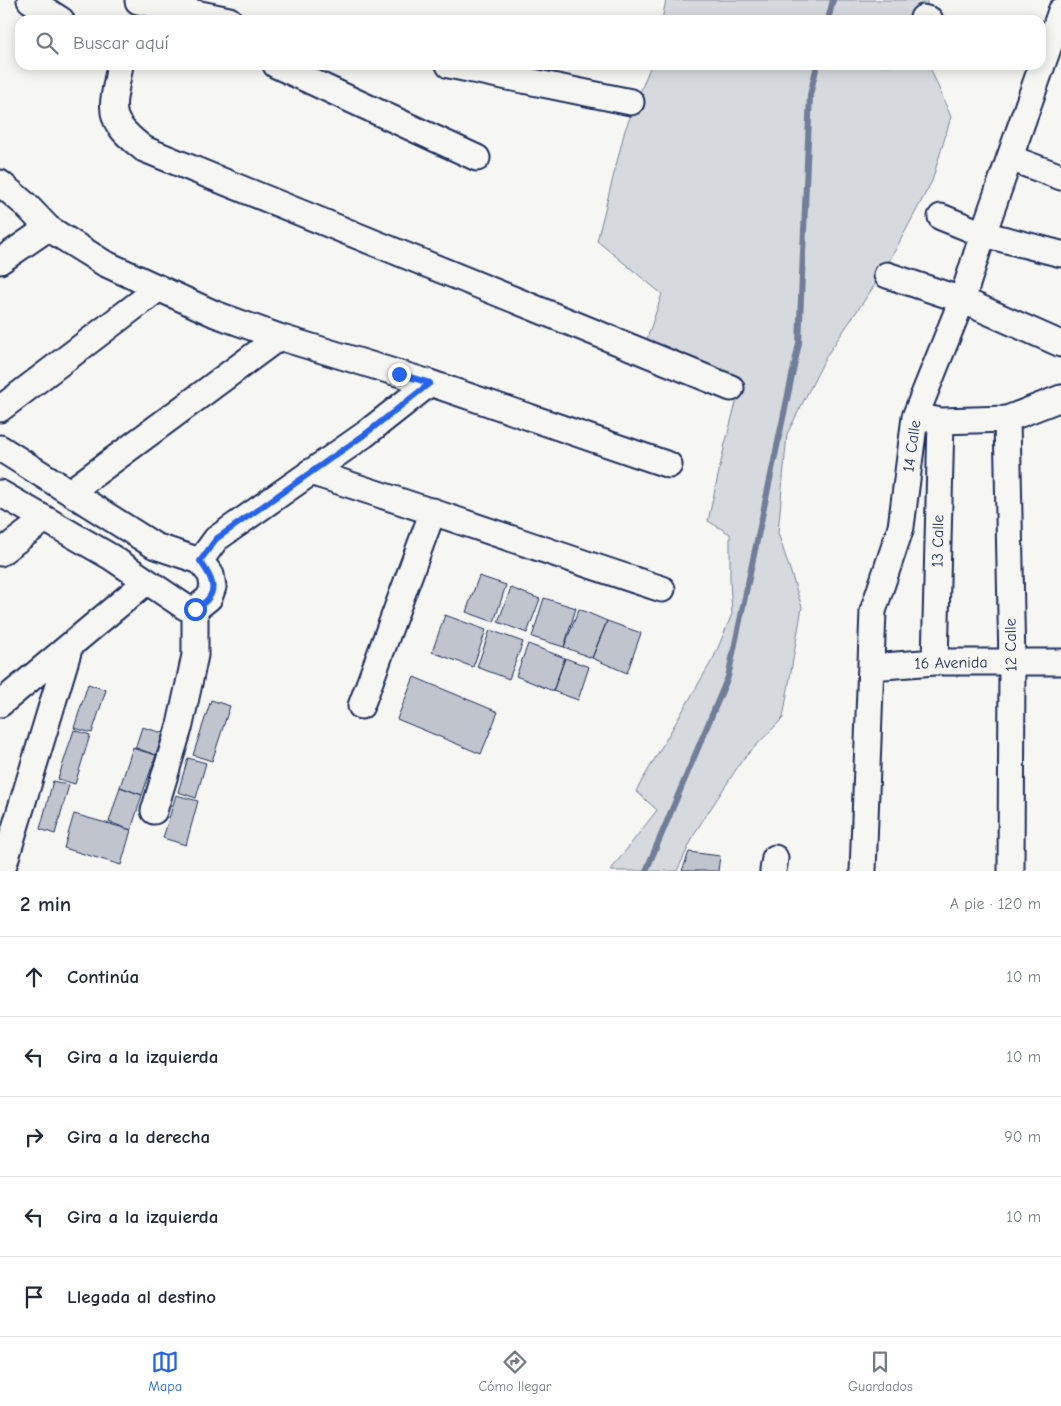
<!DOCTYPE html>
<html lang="es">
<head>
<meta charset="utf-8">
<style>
	:root { --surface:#fff; --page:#f6f6f7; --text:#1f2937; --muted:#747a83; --line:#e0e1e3; --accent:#2563eb }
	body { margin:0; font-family:"Comic Neue",sans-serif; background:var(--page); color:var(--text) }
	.stop { position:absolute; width:15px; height:15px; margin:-11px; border:4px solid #2563eb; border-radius:50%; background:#fff }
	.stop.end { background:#2563eb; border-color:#fff; box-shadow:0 1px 5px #0008 }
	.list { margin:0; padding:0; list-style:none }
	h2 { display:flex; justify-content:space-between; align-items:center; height:65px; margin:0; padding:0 20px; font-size:21px }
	h2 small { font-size:16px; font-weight:400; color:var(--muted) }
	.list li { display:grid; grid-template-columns:32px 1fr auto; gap:15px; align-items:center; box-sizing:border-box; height:80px; padding:0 20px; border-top:1px solid var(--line) }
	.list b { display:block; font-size:19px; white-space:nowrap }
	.list em { font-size:16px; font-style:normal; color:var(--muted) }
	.icon { flex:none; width:28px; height:28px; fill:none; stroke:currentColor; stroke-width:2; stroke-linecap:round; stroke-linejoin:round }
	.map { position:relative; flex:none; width:1061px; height:871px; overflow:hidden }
	.search { position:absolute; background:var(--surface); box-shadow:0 2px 12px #0003; left:15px; right:15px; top:15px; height:55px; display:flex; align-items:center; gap:12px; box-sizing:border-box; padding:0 18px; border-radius:15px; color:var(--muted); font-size:19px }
	.sheet { height:465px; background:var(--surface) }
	nav { display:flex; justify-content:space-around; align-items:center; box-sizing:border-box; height:70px; border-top:1px solid var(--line); background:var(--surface); font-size:14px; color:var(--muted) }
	nav a { display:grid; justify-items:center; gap:2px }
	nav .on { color:var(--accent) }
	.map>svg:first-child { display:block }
	.green { fill:#d6d9dd; stroke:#78849e }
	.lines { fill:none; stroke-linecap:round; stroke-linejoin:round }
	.stream { stroke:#717e99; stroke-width:6 }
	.building { fill:#c0c4cd; stroke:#1b2f5e }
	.street-casing { stroke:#1b2f5e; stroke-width:29 }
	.street { stroke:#f6f6f2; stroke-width:25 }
	.route { stroke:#2563eb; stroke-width:6 }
	.labels { text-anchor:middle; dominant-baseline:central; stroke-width:5; stroke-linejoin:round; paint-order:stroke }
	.street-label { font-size:16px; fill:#1b2f5e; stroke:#f6f6f2 }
</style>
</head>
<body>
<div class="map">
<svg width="1061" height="871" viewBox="0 0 1061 871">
	<rect width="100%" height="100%" fill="#f6f6f2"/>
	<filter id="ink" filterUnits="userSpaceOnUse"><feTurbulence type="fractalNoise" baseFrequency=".02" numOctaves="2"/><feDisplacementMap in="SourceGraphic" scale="10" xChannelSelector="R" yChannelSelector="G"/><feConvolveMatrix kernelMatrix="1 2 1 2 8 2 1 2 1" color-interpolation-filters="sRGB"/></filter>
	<g filter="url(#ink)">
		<path class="green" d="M666,0h261v20h-265z
			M651,65h278l22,52 -19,64 -49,92 -56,82 -40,79 -9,99 24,74 -19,111 -40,41 -47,72 -19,40h-67l47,-61 -21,-19 78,-134 18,-43 -2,-34v-46l-22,-13 17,-77 17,-64 -96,-38 16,-48 -65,-53 28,-111z"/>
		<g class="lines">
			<path class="stream" d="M828,20l5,-20
				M646,871l82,-194 71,-334 11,-248 7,-30"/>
		</g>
		<path class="building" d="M479,576l27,9 -12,37 -28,-10z
			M511,588l29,11 -13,34 -29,-11z
			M544,598l32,10 -12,39 -32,-10z
			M579,609l28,12 -15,37 -28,-11z
			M445,615l41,15 -13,37 -41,-15z
			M607,621l34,12 -14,40 -35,-15z
			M490,630l33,12 -14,37 -32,-12z
			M528,644l37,14 -12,33 -37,-15z
			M565,658l24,9 -11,33 -25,-9z
			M414,677l84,35 -17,42 -84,-35z
			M88,684l18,6 -14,43 -18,-5z
			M211,700l19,6 -18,55 -19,-6z
			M142,727l21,6 -7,22 -21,-6z
			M74,730l16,5 -15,49 -17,-5z
			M133,747l23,8 -14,40 -22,-8z
			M188,758l18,5 -10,35 -18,-6z
			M53,781l16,4 -14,49 -15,-5z
			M120,787l22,8 -11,35 -22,-8z
			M176,795l22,6 -12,44 -23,-7z
			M74,814l57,16 -10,35 -57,-17z
			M689,852l31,4 -2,15h-36z"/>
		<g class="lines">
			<defs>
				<path id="street" d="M30,0l31,20
					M138,1l91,19
					M923,18l7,2
					M120,65c-8,46 -16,53 24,84l587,239
					M276,65l201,93
					M449,65l182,37
					M1010,158l51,19
					M0,183l26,22 22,23 56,35 111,51 64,23 151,46 239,82
					M941,217l42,17 78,20
					M0,261l48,-33
					M887,275l75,25 99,44
					M0,409l159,-121
					M925,418l16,3 66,-2 54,-21
					M1007,419l5,244 -1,208
					M0,448l155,98 45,15 11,14 2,12 -4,11 -14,11 -10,-2 -74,-50 -111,-64
					M310,472c118,37 235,79 352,117
					M70,492l209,-155
					M0,553l44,-33
					M200,561l16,-22 148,-104 66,-52
					M935,662l6,-241
					M871,667l64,-5h126
					M0,704l146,-122
					M361,706l72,-195
					M154,811l26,-86 10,-46 5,-24v-46
					M2,871l67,-222
					M773,871l2,-13
					M863,871l10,-260 28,-84 14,-110 47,-117 21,-66 78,-223"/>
			</defs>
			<use href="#street" class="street-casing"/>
			<use href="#street" class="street"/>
		</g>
	</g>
	<g class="lines" filter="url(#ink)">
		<path class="route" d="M195,609c25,-14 20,-28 5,-48l16,-22 148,-104 66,-52 -31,-9"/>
	</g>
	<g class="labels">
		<g class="street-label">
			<text transform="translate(912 446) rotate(-82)">14 Calle</text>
			<text transform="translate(938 541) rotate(-89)">13 Calle</text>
			<text transform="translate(1011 645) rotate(-91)">12 Calle</text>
			<text transform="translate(951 663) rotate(-1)">16 Avenida</text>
		</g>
	</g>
</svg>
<div class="stop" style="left:195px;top:609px"></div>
<div class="stop end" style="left:399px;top:374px"></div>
<div class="search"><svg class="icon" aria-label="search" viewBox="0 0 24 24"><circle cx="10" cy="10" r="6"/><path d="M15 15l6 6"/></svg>Buscar aquí</div>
</div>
<section class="sheet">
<h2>2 min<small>A pie · 120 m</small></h2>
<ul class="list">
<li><svg class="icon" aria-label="ahead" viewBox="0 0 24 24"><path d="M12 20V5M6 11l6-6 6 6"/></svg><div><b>Continúa</b></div><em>10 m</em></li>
<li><svg class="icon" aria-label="left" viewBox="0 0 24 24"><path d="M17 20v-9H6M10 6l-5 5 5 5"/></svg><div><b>Gira a la izquierda</b></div><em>10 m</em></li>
<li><svg class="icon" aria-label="right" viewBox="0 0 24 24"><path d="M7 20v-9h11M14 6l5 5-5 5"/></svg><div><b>Gira a la derecha</b></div><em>90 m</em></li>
<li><svg class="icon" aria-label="left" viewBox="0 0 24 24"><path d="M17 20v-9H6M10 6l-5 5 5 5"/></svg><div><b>Gira a la izquierda</b></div><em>10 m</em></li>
<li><svg class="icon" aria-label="arrive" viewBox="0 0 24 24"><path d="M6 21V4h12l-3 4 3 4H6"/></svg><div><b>Llegada al destino</b></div></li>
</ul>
</section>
<nav>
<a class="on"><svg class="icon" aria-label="map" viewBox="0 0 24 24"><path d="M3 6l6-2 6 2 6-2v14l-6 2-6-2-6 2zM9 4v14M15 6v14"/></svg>Mapa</a>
<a><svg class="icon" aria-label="directions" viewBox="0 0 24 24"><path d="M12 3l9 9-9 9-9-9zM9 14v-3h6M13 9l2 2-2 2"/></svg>Cómo llegar</a>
<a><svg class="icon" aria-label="saved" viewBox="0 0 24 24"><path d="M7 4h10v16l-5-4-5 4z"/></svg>Guardados</a>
</nav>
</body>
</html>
